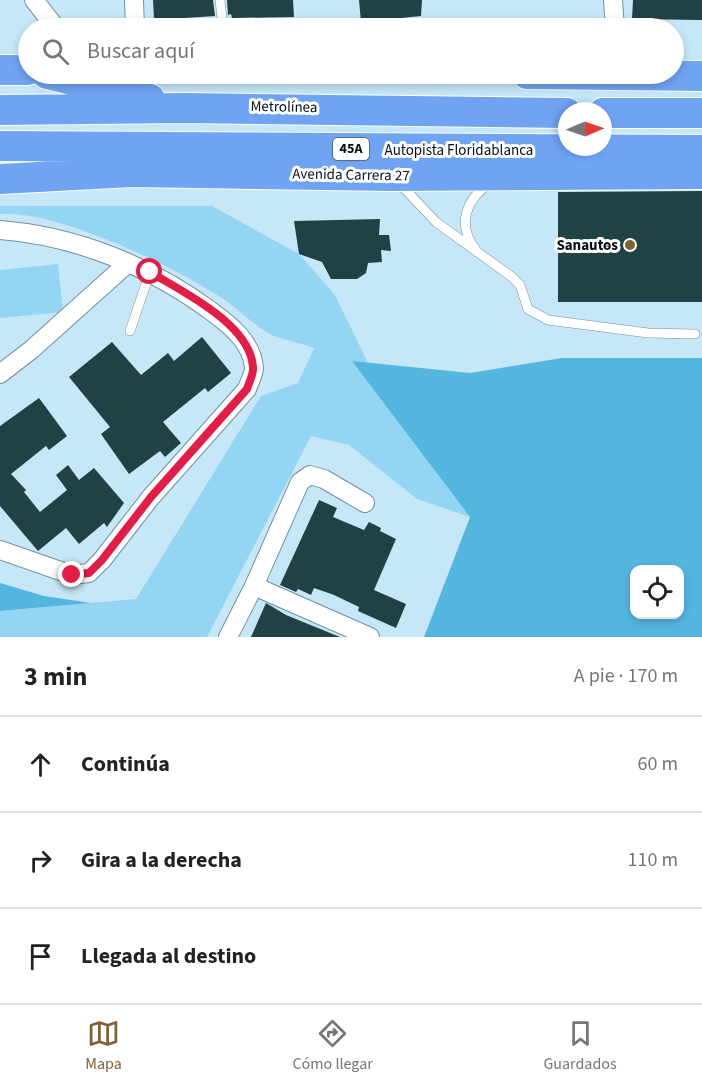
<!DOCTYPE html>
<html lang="es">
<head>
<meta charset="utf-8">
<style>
	:root { --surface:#fff; --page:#f6f6f6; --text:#222; --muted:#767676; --line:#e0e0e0; --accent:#7c6233 }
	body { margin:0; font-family:"Source Sans 3",sans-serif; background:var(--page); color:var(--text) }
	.controls { position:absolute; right:18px; bottom:18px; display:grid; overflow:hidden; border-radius:12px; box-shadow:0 3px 9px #0003 }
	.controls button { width:54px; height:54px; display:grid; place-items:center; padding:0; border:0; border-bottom:2px solid var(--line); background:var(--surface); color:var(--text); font:30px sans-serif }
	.compass { position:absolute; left:558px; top:102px; width:54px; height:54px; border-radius:50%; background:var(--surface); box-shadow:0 3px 9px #0003; rotate:88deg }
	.stop { position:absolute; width:18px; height:18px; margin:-14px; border:4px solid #e11d48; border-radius:50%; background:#fff }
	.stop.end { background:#e11d48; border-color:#fff; box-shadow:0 2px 6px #0008 }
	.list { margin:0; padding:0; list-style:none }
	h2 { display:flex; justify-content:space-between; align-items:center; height:78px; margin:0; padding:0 24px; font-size:26px }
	h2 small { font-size:20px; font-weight:400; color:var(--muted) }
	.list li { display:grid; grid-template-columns:39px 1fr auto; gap:18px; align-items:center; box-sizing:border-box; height:96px; padding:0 24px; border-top:2px solid var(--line) }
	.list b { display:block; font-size:22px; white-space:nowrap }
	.list em { font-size:20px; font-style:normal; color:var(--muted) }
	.icon { flex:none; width:33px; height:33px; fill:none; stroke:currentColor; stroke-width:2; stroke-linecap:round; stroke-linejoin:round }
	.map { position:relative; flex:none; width:702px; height:637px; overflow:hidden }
	.search { position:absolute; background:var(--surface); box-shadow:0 3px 9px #0003; left:18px; right:18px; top:18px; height:66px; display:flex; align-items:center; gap:15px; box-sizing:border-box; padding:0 21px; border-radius:33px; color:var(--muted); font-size:22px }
	.sheet { height:366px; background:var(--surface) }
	nav { display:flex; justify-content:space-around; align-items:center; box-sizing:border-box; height:84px; border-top:2px solid var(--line); background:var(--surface); font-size:16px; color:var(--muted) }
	nav a { display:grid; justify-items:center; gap:3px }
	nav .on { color:var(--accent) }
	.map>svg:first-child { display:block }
	.green { fill:#94d5f3 }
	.forest { fill:#54b6df; fill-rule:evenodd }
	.building { fill:#204244 }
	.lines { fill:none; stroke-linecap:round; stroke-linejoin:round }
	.service-casing { stroke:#71909e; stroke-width:10 }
	.minor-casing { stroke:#71909e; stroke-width:20 }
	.trunk-casing { stroke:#fff; stroke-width:32 }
	.service { stroke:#fff; stroke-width:9 }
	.minor { stroke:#fff; stroke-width:18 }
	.trunk { stroke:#70a4f3; stroke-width:30 }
	.route { stroke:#e11d48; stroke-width:8 }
	.poi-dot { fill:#7c6233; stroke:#fff; stroke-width:2 }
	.labels { text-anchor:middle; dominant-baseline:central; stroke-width:6; stroke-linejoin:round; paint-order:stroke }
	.shield { fill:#fff; stroke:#50585b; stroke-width:1.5 }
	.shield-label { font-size:14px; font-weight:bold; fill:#051015 }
	.street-label { font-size:15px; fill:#051015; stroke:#fff }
	.poi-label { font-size:15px; font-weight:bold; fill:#051015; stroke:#fff; text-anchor:end }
</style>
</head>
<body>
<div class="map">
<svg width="702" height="637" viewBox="0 0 702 637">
	<rect width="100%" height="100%" fill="#c6e7f7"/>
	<path class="green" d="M0,206h212l87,48 36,41 33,68 -15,-2 117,156 -53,-18 -68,-54 -38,-9 -104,201h-207v-26l136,-12 125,-203 37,-13 16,-35c-13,-5 -27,-7 -40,-12 -21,-10 -39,-31 -60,-43 -48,-30 -159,-83 -214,-79z
		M58,264l5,48 -63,6v-48z"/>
	<path class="forest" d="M562,358h140v279h-278l46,-120 -118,-156 118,12zM634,570h46v44h-46z
		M0,583l44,13 47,7 -91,8z"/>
	<path class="building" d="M153,0h60l2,16 -61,4z
		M227,0h66l1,17 -62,1 -1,-4 -3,1z
		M359,0h63l-1,16 -60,6z
		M633,0h69v20l-70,-1z
		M702,191v111h-144v-110z
		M380,219l-1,16h10l2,16 -10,-1 1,12 -14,1 -2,10 -9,6h-26l-9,-17 -23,-8 -5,-33z
		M202,337l29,36 -23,19 -3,-4 -42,34 18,21 -16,14 -5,-6 -31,23 -28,-40 9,-7 -41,-50 43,-35 29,33 27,-22 6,8z
		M39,398l28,38 -18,14 -3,-4 -35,28 15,16 -2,2 16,20 27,-22 -11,-15 12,-10 11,15 15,-12 30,35 -17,24 -3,-4 -25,21 -13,-16 -28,23 -38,-45v-80z
		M319,500l18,8 -4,9 31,13 5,-8 12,6 -1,3 16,8 -22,51 32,14 -10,24 -38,-17 1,-4 -25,-12 -20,-7 -3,7 -13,-6 -2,3 -16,-7z
		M266,603l20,12 54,22h-89z"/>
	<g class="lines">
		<defs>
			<path id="service" d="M220,0l3,28
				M400,184l36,38 76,55 8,8 8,24 20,11 100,13 47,1
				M476,250c-20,-25 -10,-51 14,-67
				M130,331l20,-59"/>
			<path id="minor" d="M34,0l22,28
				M134,0l1,28
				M613,0l2,28
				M0,230c76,6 150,36 211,81 19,14 41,31 43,57 0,6 -5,15 -7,21l-96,108 -49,63 -13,13 -17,2 -72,-25
				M0,374l31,-24 97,-87
				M254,586l116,51
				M228,637l26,-51 46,-104 10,-7 14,4 41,24"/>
			<path id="trunk" d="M0,70h28
				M47,74l103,25
				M527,74l175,2
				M0,110l185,-2 382,5
				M603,113h99
				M0,146l702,4
				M0,179l132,-7 260,4 310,-2"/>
		</defs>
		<use href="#service" class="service-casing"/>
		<use href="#minor" class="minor-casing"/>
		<use href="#trunk" class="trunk-casing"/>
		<use href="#service" class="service"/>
		<use href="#minor" class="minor"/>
		<use href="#trunk" class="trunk"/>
	</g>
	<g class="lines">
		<path class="route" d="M72,575l17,-2 13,-13 49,-63 96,-108c2,-7 7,-15 6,-22 -3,-43 -70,-75 -103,-95"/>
	</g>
	<circle class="poi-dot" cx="630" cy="245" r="6"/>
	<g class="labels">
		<rect class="shield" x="333" y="138" width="36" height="22" rx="4.5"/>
		<g class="shield-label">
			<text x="351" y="149">45A</text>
		</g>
		<g class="street-label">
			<text transform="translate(284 107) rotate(1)">Metrolínea</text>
			<text x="459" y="150">Autopista Floridablanca</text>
			<text transform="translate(351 175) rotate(1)">Avenida Carrera 27</text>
		</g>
		<g class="poi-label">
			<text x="618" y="245">Sanautos</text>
		</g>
	</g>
</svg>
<div class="controls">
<button><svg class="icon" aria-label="locate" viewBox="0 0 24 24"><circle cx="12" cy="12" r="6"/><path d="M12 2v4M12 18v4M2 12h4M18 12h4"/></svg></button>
</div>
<svg class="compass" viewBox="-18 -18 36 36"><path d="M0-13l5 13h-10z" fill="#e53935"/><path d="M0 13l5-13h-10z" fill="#767676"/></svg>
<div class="stop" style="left:150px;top:272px"></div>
<div class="stop end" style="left:72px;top:575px"></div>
<div class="search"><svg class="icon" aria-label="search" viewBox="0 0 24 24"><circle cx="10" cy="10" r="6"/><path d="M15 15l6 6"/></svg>Buscar aquí</div>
</div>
<section class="sheet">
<h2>3 min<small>A pie · 170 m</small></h2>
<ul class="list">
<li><svg class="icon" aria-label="ahead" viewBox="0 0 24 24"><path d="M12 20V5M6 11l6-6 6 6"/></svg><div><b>Continúa</b></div><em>60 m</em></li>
<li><svg class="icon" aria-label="right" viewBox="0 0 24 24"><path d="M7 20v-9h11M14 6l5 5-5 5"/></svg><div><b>Gira a la derecha</b></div><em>110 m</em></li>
<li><svg class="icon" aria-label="arrive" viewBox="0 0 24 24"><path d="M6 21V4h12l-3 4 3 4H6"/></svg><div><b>Llegada al destino</b></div></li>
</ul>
</section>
<nav>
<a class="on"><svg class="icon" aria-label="map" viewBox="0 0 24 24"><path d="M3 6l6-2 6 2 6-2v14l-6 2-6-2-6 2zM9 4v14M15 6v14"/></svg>Mapa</a>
<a><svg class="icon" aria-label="directions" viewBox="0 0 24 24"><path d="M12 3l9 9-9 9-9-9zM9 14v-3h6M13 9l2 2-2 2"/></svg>Cómo llegar</a>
<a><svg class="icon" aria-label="saved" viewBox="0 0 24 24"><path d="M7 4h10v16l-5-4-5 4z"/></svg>Guardados</a>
</nav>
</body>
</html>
